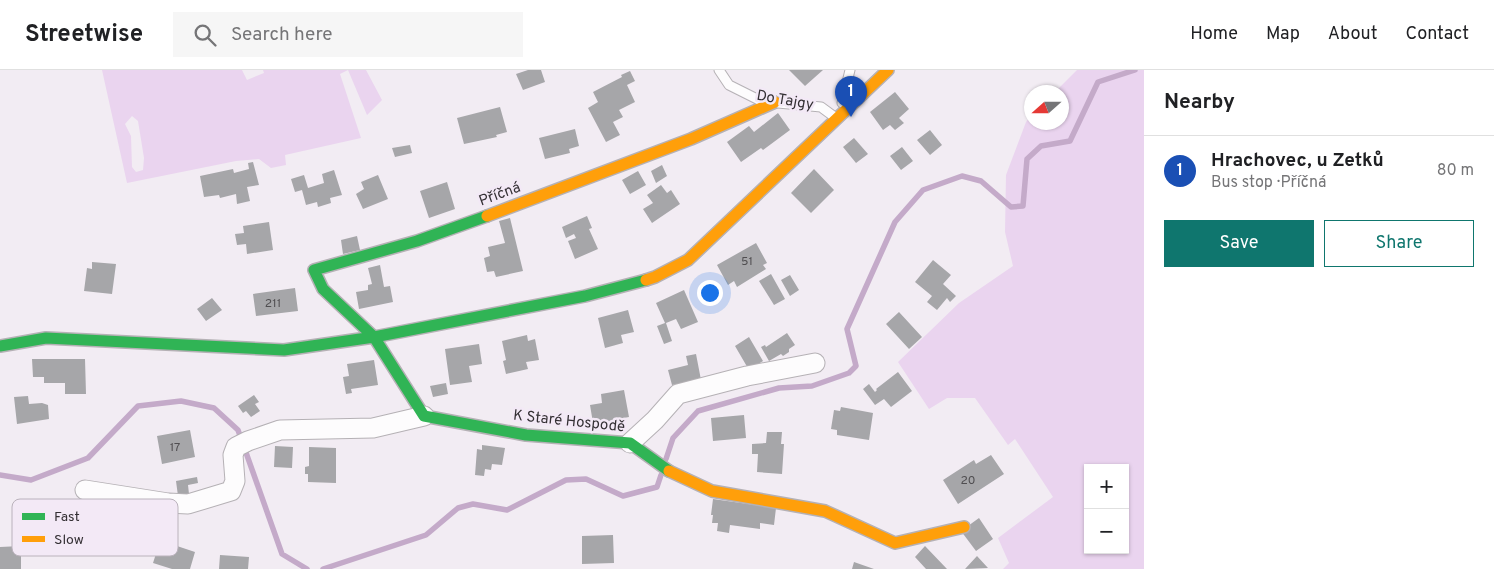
<!DOCTYPE html>
<html lang="en">
<head>
<meta charset="utf-8">
<style>
	:root { --surface:#fff; --page:#f6f6f6; --text:#202124; --muted:#757577; --line:#e0e0e0; --accent:#0f766e }
	body { margin:0; font-family:Overpass,sans-serif; background:var(--page); color:var(--text) }
	.controls { position:absolute; right:15px; bottom:15px; display:grid; overflow:hidden; border-radius:0px; box-shadow:0 1px 4px #0004 }
	.controls button { width:45px; height:45px; display:grid; place-items:center; padding:0; border:0; border-bottom:1px solid var(--line); background:var(--surface); color:var(--text); font:25px sans-serif }
	.compass { position:absolute; left:1024px; top:15px; width:45px; height:45px; border-radius:50%; background:var(--surface); box-shadow:0 1px 4px #0004; rotate:249deg }
	.you { position:absolute; left:709px; top:222px; width:18px; height:18px; margin:-12px; border:4px solid #fff; border-radius:50%; background:#1a73e8; box-shadow:0 0 0 8px #1a73e833 }
	.badge { display:grid; place-items:center; width:32px; height:32px; border-radius:50%; background:var(--accent); color:#fff; font-size:16px; font-weight:700 }
	.pin { position:absolute; translate:-50% -41px; filter:drop-shadow(0 1px 2px #0008) }
	.pin::after { content:''; position:absolute; top:26px; width:18px; height:15px; background:inherit; clip-path:polygon(0 0,100% 0,50% 100%) }
	.list { margin:0; padding:0; list-style:none }
	h2 { display:flex; justify-content:space-between; align-items:center; height:65px; margin:0; padding:0 20px; font-size:21px }
	h2 small { font-size:16px; font-weight:400; color:var(--muted) }
	.list li { display:grid; grid-template-columns:32px 1fr auto; gap:15px; align-items:center; box-sizing:border-box; height:70px; padding:0 20px; border-top:1px solid var(--line) }
	.list b { display:block; font-size:19px; white-space:nowrap }
	.list p { margin:0; font-size:16px; white-space:nowrap; color:var(--muted) }
	.list em { font-size:16px; font-style:normal; color:var(--muted) }
	.actions { display:flex; gap:10px; padding:15px 20px }
	.actions a { flex:1; padding:11px 0; border:1px solid var(--accent); border-radius:0px; text-align:center; font-size:18px; color:var(--accent) }
	.actions .main { background:var(--accent); color:#fff }
	.icon { flex:none; width:28px; height:28px; fill:none; stroke:currentColor; stroke-width:2; stroke-linecap:round; stroke-linejoin:round }
	.map { position:relative; flex:none; width:1144px; height:499px; overflow:hidden }
	header { display:flex; align-items:center; gap:30px; box-sizing:border-box; height:70px; padding:0 25px; background:var(--surface); border-bottom:1px solid var(--line) }
	header strong { font-size:24px }
	nav { display:flex; gap:28px; margin-inline-start:auto; font-size:18px }
	.search { width:350px; height:45px; background:var(--page); display:flex; align-items:center; gap:12px; box-sizing:border-box; padding:0 18px; border-radius:0px; color:var(--muted); font-size:19px }
	main { display:flex }
	aside { flex:1; background:var(--surface) }
	.map>svg:first-child { display:block }
	.green { fill:#ead4ef; fill-rule:evenodd }
	.lines { fill:none; stroke-linecap:round; stroke-linejoin:round }
	.stream { stroke:#c4aac9; stroke-width:5.5 }
	.building { fill:#a6a6a9 }
	.lane-casing { stroke:#b5b1b5; stroke-width:11 }
	.street-casing { stroke:#b5b1b5; stroke-width:21 }
	.fast-casing { stroke:#b5b1b5; stroke-width:14 }
	.slow-casing { stroke:#b5b1b5; stroke-width:14 }
	.lane { stroke:#fdfcfd; stroke-width:9 }
	.street { stroke:#fdfcfd; stroke-width:19 }
	.fast { stroke:#30b455; stroke-width:11 }
	.slow { stroke:#ff9f0a; stroke-width:11 }
	.labels { text-anchor:middle; dominant-baseline:central; stroke-width:5; stroke-linejoin:round; paint-order:stroke }
	.number-label { font-size:12px; fill:#504e51 }
	.street-label { font-size:15px; fill:#343034; stroke:#f3e9f6 }
	.key { fill:#f3e9f6; stroke:#bab2bc; stroke-width:1 }
	.key-label { font-size:14px; fill:#343034 }
</style>
</head>
<body>
<header>
<strong>Streetwise</strong>
<div class="search"><svg class="icon" aria-label="search" viewBox="0 0 24 24"><circle cx="10" cy="10" r="6"/><path d="M15 15l6 6"/></svg>Search here</div>
<nav><a>Home</a><a>Map</a><a>About</a><a>Contact</a></nav>
</header>
<main>
<div class="map">
<svg width="1144" height="499" viewBox="0 0 1144 499">
	<rect width="100%" height="100%" fill="#f2ecf3"/>
	<path class="green" d="M102,0h140l5,10 17,-7 -1,-3h85l-8,4 21,64 -76,17 1,10 -15,3 -12,-9 -23,2 -109,22zM132,46l6,5 6,37 -1,12 -7,2 -4,-5 -1,-31 -6,-12z
		M348,0h18l16,30 -15,15z
		M1077,0h67v499h-141l6,-6 -11,-25 55,-41 -38,-58 -7,6 -33,-47h-28l-18,11 -31,-47 61,-59 54,-37 -8,-34 1,-57 20,-53 5,-6 1,6h30v-30h-7zM1088,398h37v82h-37z"/>
	<g class="lines">
		<path class="stream" d="M666,389l7,-21 25,-27 81,-23 33,-2 37,-13 7,-7 -9,-37 48,-107 28,-32 39,-14 19,5 30,26 12,-1 4,-47 14,-13 29,-5 28,-59 37,-12
			M0,405l31,5 57,-22 50,-52 43,-5 33,7 24,22 44,124 25,15
			M323,499l103,-34 32,-27 15,-4 34,6 59,-30 20,-1 37,17 34,-9 4,-12"/>
	</g>
	<path class="building" d="M528,0h13l4,12 -22,8 -7,-16z
		M789,0h34l-18,16z
		M630,1l5,10 -8,4 8,17 -16,8 4,7 -10,5 7,13 -14,7 -18,-34 10,-6 -5,-10 29,-15 -1,-2z
		M895,22l14,17 -10,9 5,5 -9,7 -5,-5 -7,5 -13,-18z
		M500,37l7,25 -11,3 1,2 -33,7 -7,-26z
		M778,43l12,17 -27,20 -2,-2 -20,14 -14,-20 22,-16 5,6z
		M575,59l4,17 -10,3 1,4 -25,6 -6,-21z
		M930,60l12,15 -12,10 -13,-15z
		M854,68l14,16 -12,9 -13,-16z
		M410,75l2,8 -17,4 -3,-9z
		M902,77l11,14 -12,9 -11,-14z
		M253,92l6,23 -12,2 3,14 -13,3 -1,-10 -16,4 -1,-3 -15,2 -4,-21 33,-7 1,4 15,-4 -1,-6z
		M662,95l5,11 -11,7 -5,-12z
		M814,99l20,21 -23,23 -20,-20z
		M334,100l8,25 -12,3 1,5 -13,4 -1,-5 -11,3 -4,-15 -7,2 -4,-13 13,-4 4,13 16,-5 -2,-9z
		M638,101l8,14 -16,9 -8,-14z
		M378,105l10,24 -25,10 -7,-15 8,-5 -3,-7z
		M447,112l8,27 -26,9 -9,-27z
		M661,115l6,8 4,-3 9,14 -28,19 -9,-14 10,-6 -6,-8z
		M587,146l5,12 -3,1 9,20 -23,10 -7,-18 8,-3 -2,-4 -8,4 -4,-11z
		M510,148l13,53 -27,6 -2,-6 -7,1 -3,-14 6,-2 -2,-9 17,-4 -6,-22z
		M269,152l4,28 -26,4 -1,-10 -9,1 -2,-11 9,-1 -1,-7z
		M357,166l3,14 -17,4 -2,-14z
		M756,173l11,20 -4,2 3,4 -29,18 -3,-6 -6,4 -11,-20z
		M933,190l18,15 -8,9 13,12 -6,6 -3,-4 -10,12 -10,-8 5,-6 -17,-14z
		M92,192l24,2 -4,30 -28,-3 3,-23 5,1z
		M380,195l4,22 6,-1 3,16 -34,7 -3,-17 12,-2v-5l4,-1 -4,-16z
		M771,204l14,25 -11,6 -15,-24z
		M790,205l9,15 -9,6 -9,-16z
		M295,218l3,23 -42,5 -3,-22z
		M684,220l14,32 -17,7 -5,-10 -10,4 6,18 -8,3 -7,-18 8,-3 -9,-20z
		M212,228l10,12 -16,11 -9,-12z
		M628,240l6,22 -13,3 2,8 -18,5 -7,-30z
		M899,242l23,25 -13,12 -23,-25z
		M787,263l8,12 -6,4v3l-6,4 -2,-2 -12,7 -8,-14 4,-2 1,2z
		M527,265l1,6 7,-2 4,21 -13,2 2,7 -22,5 -3,-13 3,-1 -4,-19z
		M749,267l14,24 -14,9 -14,-24z
		M479,274l3,20 -13,2 3,16 -22,3 -5,-36z
		M696,284l5,26 -29,5 -4,-15 20,-5 -2,-9z
		M32,289h53l1,35h-21v-11h-21v-6h-11z
		M374,290l4,25 -27,4 1,4 -6,1 -3,-17 6,-1 -2,-12z
		M898,302l14,19 -21,16 -7,-8 -9,6 -12,-16 6,-5 6,8 2,-2 -1,-1z
		M446,313l2,11 -15,3 -3,-11z
		M624,320l5,27 -11,2 1,5 -25,5 -4,-24 12,-2 -1,-9z
		M254,325l5,7 -4,2 5,7 -9,6 -5,-6 -3,2 -5,-7z
		M28,326l1,8 13,-1 6,2 1,14 -32,5 -3,-27z
		M841,337l32,6 -4,27 -32,-5v-5l-6,-1 3,-19 6,1z
		M744,345l2,23 -33,3 -2,-23z
		M190,360l5,27 -33,7 -5,-28z
		M767,362h15l-1,12h3l-2,30 -25,-2 1,-18h-6v-10l14,-1z
		M482,375l23,3 -3,17 -10,-1 -1,6 -6,-1 -1,7 -9,-1 2,-26 5,1z
		M275,376l18,1 -1,21 -18,-1z
		M309,377l27,1v35l-28,-1v-8h-3v-7l4,-1z
		M991,385l13,19 -46,30 -15,-24 31,-20 2,4z
		M197,407l1,6 -10,2 1,9 -11,2 -2,-15z
		M713,429l63,9 -2,17 -14,-2v6l-30,-4 -1,8 -12,-2 1,-8h-6l1,-8h-2z
		M979,448l14,21 -17,12 -15,-20z
		M162,465l13,5 -1,5 21,7 -5,17h-18l-19,-6z
		M613,465l1,28 -32,1v-28z
		M21,476v23h-21v-22z
		M925,476l22,23h-21l-11,-12z
		M220,485l29,2 -1,12h-29z
		M977,486l11,12 -23,1z
		M854,492l20,7h-22z"/>
	<g class="lines">
		<defs>
			<path id="lane" d="M719,0l10,15 30,15 6,1
				M778,33l43,4 15,11
				M842,33l8,-33"/>
			<path id="street" d="M630,373l25,-23 23,-26 69,-18 68,-13
				M85,420l83,13 20,1 43,-13 4,-10 -2,-26 3,-8 12,-6 32,-11 93,-2 51,-12"/>
			<path id="fast" d="M487,146l-70,25 -103,29 9,19 51,48 50,79 102,19 104,8 39,28
				M0,276l46,-8 238,12 90,-13 211,-41 61,-16"/>
			<path id="slow" d="M487,146l204,-77 84,-37
				M646,210l9,-3 33,-17 200,-190
				M669,401l43,20 113,20 70,32 69,-16"/>
		</defs>
		<use href="#lane" class="lane-casing"/>
		<use href="#street" class="street-casing"/>
		<use href="#fast" class="fast-casing"/>
		<use href="#slow" class="slow-casing"/>
		<use href="#lane" class="lane"/>
		<use href="#street" class="street"/>
		<use href="#fast" class="fast"/>
		<use href="#slow" class="slow"/>
	</g>
	<g class="labels">
		<g class="number-label">
			<text x="747" y="192">51</text>
			<text x="273" y="234">211</text>
			<text x="175" y="378">17</text>
			<text x="968" y="411">20</text>
		</g>
		<g class="street-label">
			<text transform="translate(785 31) rotate(10)">Do Tajgy</text>
			<text transform="translate(500 125) rotate(-20)">Příčná</text>
			<text transform="translate(569 352) rotate(6)">K Staré Hospodě</text>
		</g>
	</g>
	<rect x="12" y="429" width="166" height="57" rx="8" class="key"/>
	<rect x="22" y="443" width="23" height="7" fill="#30b455"/>
	<rect x="22" y="466" width="23" height="6" fill="#ff9f0a"/>
	<g class="key-label">
		<text x="54" y="451">Fast</text>
		<text x="54" y="474">Slow</text>
	</g>
</svg>
<div class="controls">
<button>+</button>
<button>−</button>
</div>
<svg class="compass" viewBox="-18 -18 36 36"><path d="M0-13l5 13h-10z" fill="#e53935"/><path d="M0 13l5-13h-10z" fill="#757577"/></svg>
<div class="you"></div>
<div class="pin badge" style="left:851px;top:47px;background:#1a4fb4">1</div>
</div>
<aside>
<h2>Nearby<small></small></h2>
<ul class="list">
<li><span class="badge" style="background:#1a4fb4">1</span><div><b>Hrachovec, u Zetků</b><p>Bus stop · Příčná</p></div><em>80 m</em></li>
</ul>
<div class="actions"><a class="main">Save</a><a>Share</a></div>
</aside>
</main>
</body>
</html>
